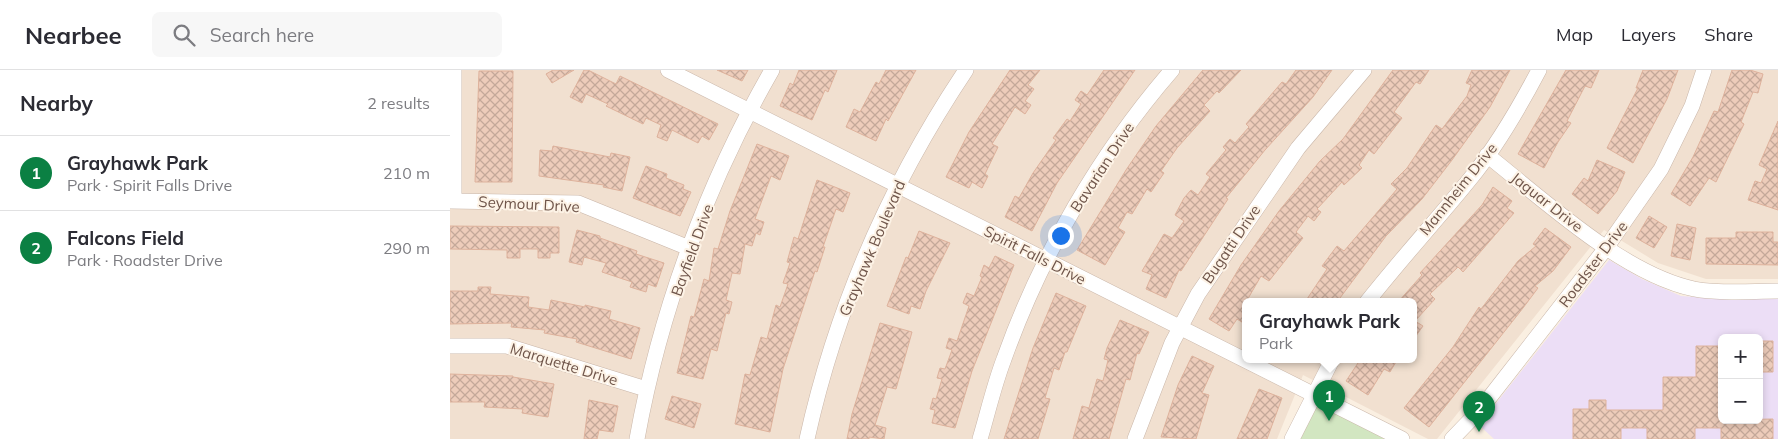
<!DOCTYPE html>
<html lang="en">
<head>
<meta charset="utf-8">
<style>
	:root { --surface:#fff; --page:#f7f7f7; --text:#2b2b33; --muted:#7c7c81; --line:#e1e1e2; --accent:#0b8043 }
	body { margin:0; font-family:Mulish,sans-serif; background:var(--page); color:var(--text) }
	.controls { position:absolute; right:15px; bottom:15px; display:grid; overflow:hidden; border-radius:8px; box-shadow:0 2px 8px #0003 }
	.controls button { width:45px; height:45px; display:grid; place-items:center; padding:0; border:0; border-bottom:1px solid var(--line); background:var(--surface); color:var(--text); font:25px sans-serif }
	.you { position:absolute; left:610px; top:165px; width:18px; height:18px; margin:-12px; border:4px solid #fff; border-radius:50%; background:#1a73e8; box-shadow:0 0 0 8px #1a73e833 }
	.badge { display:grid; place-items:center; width:32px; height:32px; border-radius:50%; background:var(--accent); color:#fff; font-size:16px; font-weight:700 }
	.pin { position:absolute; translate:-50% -41px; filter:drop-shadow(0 1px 2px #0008) }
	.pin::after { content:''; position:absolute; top:26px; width:18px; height:15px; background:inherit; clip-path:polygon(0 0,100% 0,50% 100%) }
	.popup { position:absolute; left:792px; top:228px; width:175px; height:65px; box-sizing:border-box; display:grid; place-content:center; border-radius:8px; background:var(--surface); filter:drop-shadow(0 1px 4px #0005); font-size:16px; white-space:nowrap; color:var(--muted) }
	.popup b { font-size:19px; color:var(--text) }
	.popup::after { content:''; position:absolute; left:50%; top:100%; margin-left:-10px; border:10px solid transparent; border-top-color:var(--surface) }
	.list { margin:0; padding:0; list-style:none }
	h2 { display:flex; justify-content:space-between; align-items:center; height:65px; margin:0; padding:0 20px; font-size:21px }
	h2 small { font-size:16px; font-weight:400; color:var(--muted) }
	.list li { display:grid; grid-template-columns:32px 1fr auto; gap:15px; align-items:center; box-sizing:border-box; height:75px; padding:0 20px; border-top:1px solid var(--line) }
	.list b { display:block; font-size:19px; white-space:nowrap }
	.list p { margin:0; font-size:16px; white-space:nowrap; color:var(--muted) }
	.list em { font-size:16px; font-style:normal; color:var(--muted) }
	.icon { flex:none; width:28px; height:28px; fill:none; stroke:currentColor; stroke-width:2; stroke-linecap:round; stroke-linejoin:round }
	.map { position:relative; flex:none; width:1328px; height:369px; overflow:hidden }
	header { display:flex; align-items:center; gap:30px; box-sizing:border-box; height:70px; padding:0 25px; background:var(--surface); border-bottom:1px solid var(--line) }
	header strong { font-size:24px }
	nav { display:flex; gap:28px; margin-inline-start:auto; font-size:18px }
	.search { width:350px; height:45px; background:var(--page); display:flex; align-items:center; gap:12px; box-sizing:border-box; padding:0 18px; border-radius:8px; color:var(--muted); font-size:19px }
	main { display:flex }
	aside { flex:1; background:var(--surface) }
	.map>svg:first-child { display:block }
	.residential { fill:#f1e0d0; fill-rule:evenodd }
	.education { fill:#ecdef6; fill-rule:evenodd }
	.green { fill:#d2e6c1 }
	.building { fill:url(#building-cross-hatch); stroke:#deb29c }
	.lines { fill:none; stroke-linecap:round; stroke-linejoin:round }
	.minor-casing { stroke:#c9b6a9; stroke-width:16 }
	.minor { stroke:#fff; stroke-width:15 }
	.labels { text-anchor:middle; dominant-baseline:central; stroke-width:4; stroke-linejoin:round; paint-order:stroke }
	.street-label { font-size:15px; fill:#6f554a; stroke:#fdf3e6 }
</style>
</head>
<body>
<header>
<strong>Nearbee</strong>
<div class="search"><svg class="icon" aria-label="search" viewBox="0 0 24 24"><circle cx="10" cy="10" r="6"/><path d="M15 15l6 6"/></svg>Search here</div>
<nav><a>Map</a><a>Layers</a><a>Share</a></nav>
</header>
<main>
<aside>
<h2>Nearby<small>2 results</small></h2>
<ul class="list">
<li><span class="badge">1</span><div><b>Grayhawk Park</b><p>Park · Spirit Falls Drive</p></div><em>210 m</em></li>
<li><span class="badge">2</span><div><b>Falcons Field</b><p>Park · Roadster Drive</p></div><em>290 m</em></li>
</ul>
</aside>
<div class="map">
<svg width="1328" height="369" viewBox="0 0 1328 369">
	<defs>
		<pattern id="building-cross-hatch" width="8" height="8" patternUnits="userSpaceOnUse" patternTransform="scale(1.25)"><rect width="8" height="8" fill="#edccba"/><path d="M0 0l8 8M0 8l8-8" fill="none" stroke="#c4a899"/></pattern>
	</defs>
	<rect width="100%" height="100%" fill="#faefe1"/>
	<path class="residential" d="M0,0h1328v209h-72l-48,-16 -54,-33 -167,209h-9l-125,-64 -26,64h-827zM795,232h168v58h-168z"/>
	<path class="education" d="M1159,190l33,19 39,17 27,2 70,1v140h-284l-15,-14zM1272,268h37v82h-37z"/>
	<path class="green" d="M867,332l68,37h-87z"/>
	<path class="building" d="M103,0h21l-22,13 -6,-9z
		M134,0h4l28,14 4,-8 98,48 -9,16 -7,-4 -4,7 -26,-13 -5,11 -10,-4 4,-12 -15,-7 -3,6 -37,-18 2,-2 -22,-10 -4,9 -12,-6z
		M267,0h31l-6,11z
		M349,0h38l-9,22 -3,-2 -13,30 -32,-14 10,-23 3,2z
		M436,0h30l-28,51 -2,-2 -10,22 -30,-14 8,-18 6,3 16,-30 3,2z
		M560,0h30l-12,15 6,4 -9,12 6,4 -6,9 -10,-7 -23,37 6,3 -13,27 3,2 -6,12 -10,-6 -3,6 -23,-11 23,-45z
		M654,0h31l-78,113 -25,48 -27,-14 10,-21 4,2 14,-25 23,-33 -3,-2 14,-19 3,2 11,-17 -6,-4 6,-9 6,4z
		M753,0h38l-22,23 -2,-2 -13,14 6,6 -33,37 -16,23 3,2 -13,19 -4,-3 -15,25 -5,-2 -9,16 7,4 -20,33 -28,-15 49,-80 30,-44z
		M846,0h36l-19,27 -48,53 -39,48 2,1 -47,72 -2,-1 -13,28 -20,-9 6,-14 -10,-4 22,-37 8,4 12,-17 -9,-6 9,-17 7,-8 7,5 12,-18 -4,-3 20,-24 -3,-3 7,-8 5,4 14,-16 -3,-3 36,-42 4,2z
		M943,0h36l-9,14 -4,-2 -22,30 8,6 -28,36 -5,-4 -10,15 3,3 -18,17 -2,-3 -25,27 4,3 -7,9 -6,-5 -12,16 7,6 -34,43 -8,-5 -19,33 3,2v13l-8,-5 -8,12 -20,-12 32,-54 38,-54 41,-50 23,-22z
		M1022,0h38l-20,37 -38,53 -30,39 -36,37 -49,66h-32l22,-33 -5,-3 15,-20 7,5 48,-56 5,-6 -6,-5 16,-16 29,-43 6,4 25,-33 4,-11 -5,-2z
		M1116,0h33l-8,18 -6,-2 -18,35 4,2 -13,19 -14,26 -26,-14z
		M1193,0h35l-11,29 -34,64 -26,-15 31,-60h-2z
		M1282,0h18l13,4 -5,19 -5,-1 -12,30 3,2 -28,58 -7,-4 -19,28 -19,-12 22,-37 21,-46 4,1z
		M29,1h34l-1,111h-37z
		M1328,51v89l-30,-10 7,-19 6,2 6,-14 -8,-4z
		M307,74l32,12 -9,24 -9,-4 -16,43 9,3 -4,13 -4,-2 -4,13 -7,-2 -5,30 -8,-1 -6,27 6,2 -3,12 -3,-1 -9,38 -6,-2 -8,30 -26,-6 14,-57 3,1 10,-38 5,2 5,-33 4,1 12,-38z
		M103,76l57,11 1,-4 19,4 -8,34 -19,-4 1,-2 -65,-9 1,-26 12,1z
		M1147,90l28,12 -8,19 -19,23 -26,-20 12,-16 4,3z
		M196,96l21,8 -1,4 18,7 -1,4 8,3 -11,24 -47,-18z
		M367,110l33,13 -7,19 -7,-3 -13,38h2l-8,25 -2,-1 -32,98 -13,63 -35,-8 10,-50 5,1 11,-38 6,2 9,-34 4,2 8,-23 -5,-1 7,-20 -3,-1 7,-25 4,2z
		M1043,117l19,14 -5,7 7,5 -51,59 -5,-5 -28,27 5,5 -20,22 8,5 -10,14v-38h-15l24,-27 -2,-2 62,-68z
		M1199,146l18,11 -13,21 -18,-10z
		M1227,154l19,4 -6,32 -19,-4z
		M0,156l109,1v26h-9v5h-12v-9h-18v9h-13v-8l-57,-1z
		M1095,158l26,19 -18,24 -18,15 3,2 -15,20 -94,119 -25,-19 49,-61 26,-40 2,2 37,-48 18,-15 -3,-2z
		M127,160l23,6v2l37,13 -1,3 28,9 -8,24 -8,-3 -2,8 -16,-5 2,-5 -30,-10 4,-9 -22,-6 -2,8 -13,-3z
		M469,161l31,12 -24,48 -6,18 -9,-3 -2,8 -22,-8 19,-49 2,1z
		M1286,162h37v10h5v23l-72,-1v-26h30z
		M545,186l19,9 -42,106 -17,57 -23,-5 3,-13 -5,-1 3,-11 3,1 6,-20 -5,-1 3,-10 5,1 7,-19 -6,-2 3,-10 8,3 12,-35 -6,-3 4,-10 7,3 8,-19 -2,-1 4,-11 5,3z
		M28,217h13l-1,7 39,3 -1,10 21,3 2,-10 34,7v-2l26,6 -2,8 31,9 -9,31 -55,-17 1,-3 -33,-6 1,-3 -34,-3 1,-4 -62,1v-33h28z
		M606,223l30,13 -19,46h-2l-6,18 -5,-2 -9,30 5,1 -12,40h-34l29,-91z
		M670,250l29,12 -10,22 -2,-1 -7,27 -4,-1 -17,60h-36l9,-33 7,2 8,-29 6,2 5,-21 -4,-1 3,-11z
		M430,253l32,9 -16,57 -9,-2 -12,38 11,3 -2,11 -15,-2v2h-22l5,-25z
		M1309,271h14v31h-14z
		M1246,276h26v74l51,-1v20h-52v-11h-26v11h-48v-11h-26v11h-48v-30h16v-9h17v10h57v-33h33z
		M742,286l22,10 -12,27 7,2 -13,44 -35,-2 17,-52z
		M910,290h37l-7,12 -6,-3 -16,26 -22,-14z
		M0,304l63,2v1l41,7 -6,33 -26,-4 1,-4 -39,-2 1,-5h-35z
		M809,319l23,9 -15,41h-30z
		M222,326l29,8 -7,24 -29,-9z
		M139,330l29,6 -5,26 -14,-2 -2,9h-13z"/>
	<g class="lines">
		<defs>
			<path id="minor" d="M218,0l734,369
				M1037,85c57,45 136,119 207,134 27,5 57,2 84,2
				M0,131l128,2 111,45
				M4,131v-131
				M917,232c33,-42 69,-81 103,-123 27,-33 49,-71 69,-109
				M0,276h57l139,43
				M187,369c23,-128 70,-256 135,-369
				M357,369c29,-131 84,-257 159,-369
				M530,369c8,-27 14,-54 24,-80 37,-104 96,-206 168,-289
				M685,369l37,-96 26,-49 100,-146 66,-78
				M842,369l40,-79
				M1002,369l27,-28 127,-163 55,-79 31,-63 12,-36"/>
		</defs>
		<use href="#minor" class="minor-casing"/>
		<use href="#minor" class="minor"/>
	</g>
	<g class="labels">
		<g class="street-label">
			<text transform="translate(652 97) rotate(-57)">Bavarian Drive</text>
			<text transform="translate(1008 119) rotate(-51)">Mannheim Drive</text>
			<text transform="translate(1097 132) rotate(38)">Jaguar Drive</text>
			<text transform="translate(79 134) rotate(3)">Seymour Drive</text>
			<text transform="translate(781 174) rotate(-56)">Bugatti Drive</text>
			<text transform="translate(422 178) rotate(-67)">Grayhawk Boulevard</text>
			<text transform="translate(242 180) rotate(-70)">Bayfield Drive</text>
			<text transform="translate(585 185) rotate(27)">Spirit Falls Drive</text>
			<text transform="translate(1143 194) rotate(-53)">Roadster Drive</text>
			<text transform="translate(114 294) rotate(17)">Marquette Drive</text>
		</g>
	</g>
</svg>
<div class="controls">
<button>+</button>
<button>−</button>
</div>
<div class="you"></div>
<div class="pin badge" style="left:879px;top:351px">1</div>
<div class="popup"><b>Grayhawk Park</b>Park</div>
<div class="pin badge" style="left:1029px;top:362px">2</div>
</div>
</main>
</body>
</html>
